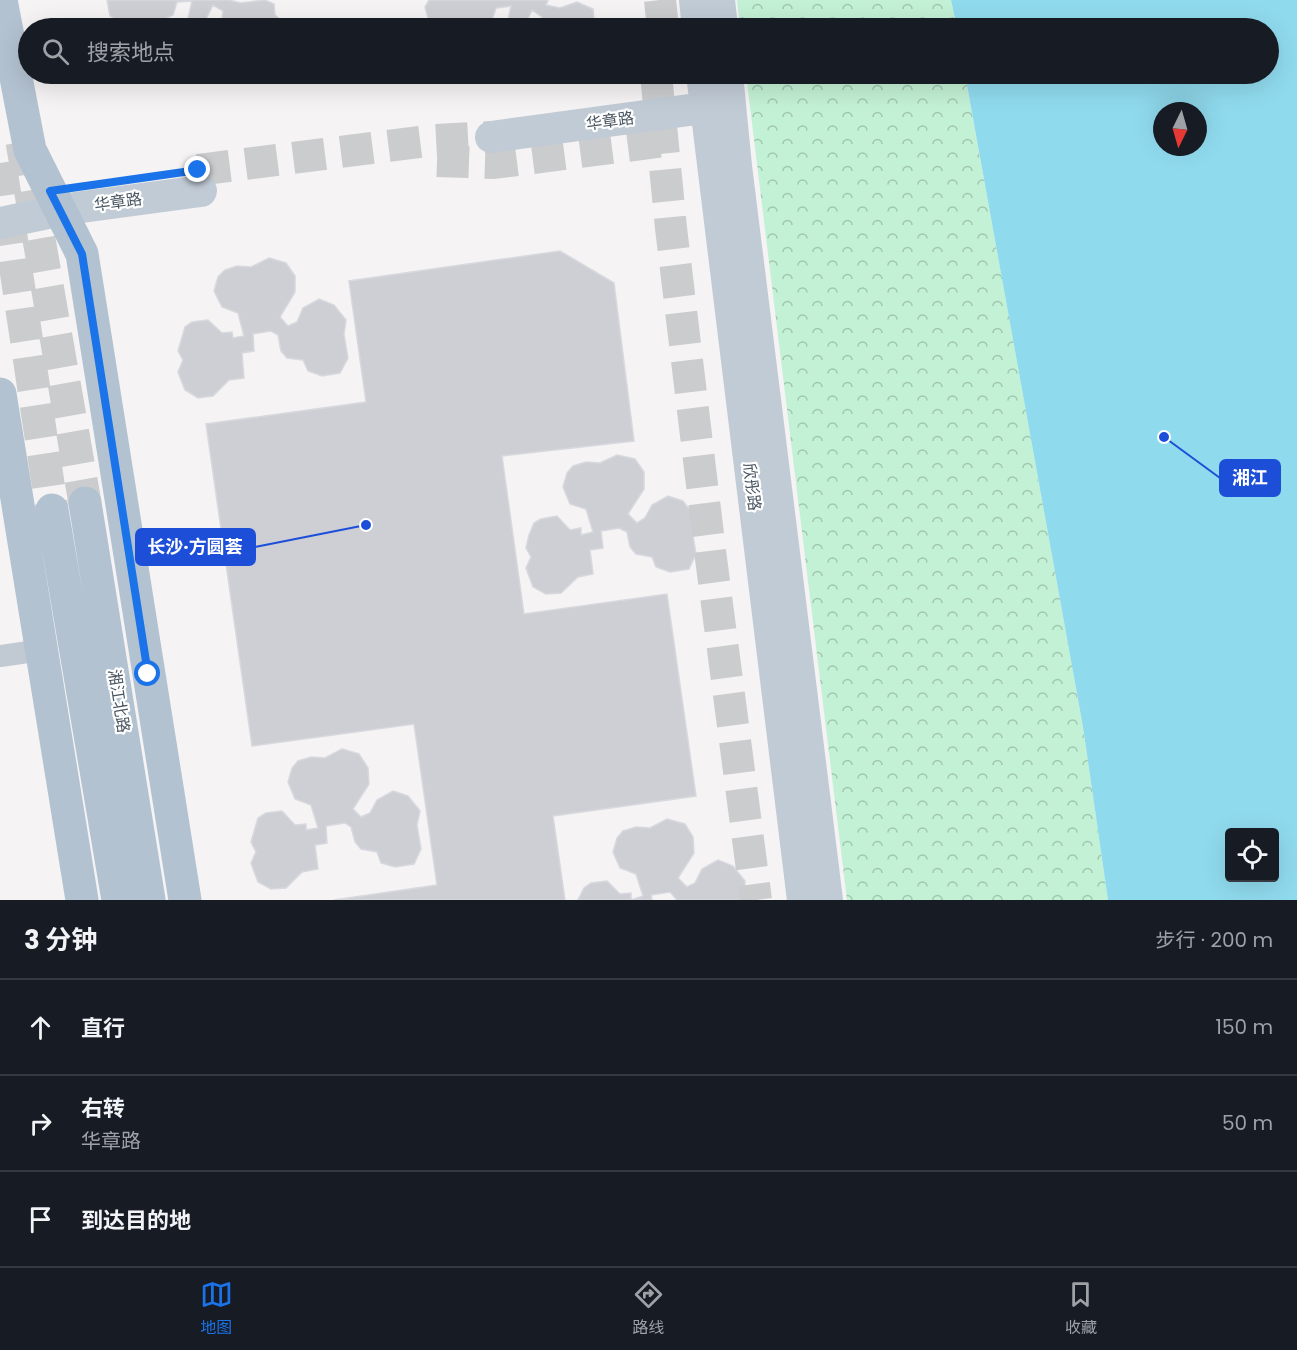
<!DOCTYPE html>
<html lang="zh">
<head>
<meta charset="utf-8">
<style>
	:root { --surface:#171b24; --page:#20242c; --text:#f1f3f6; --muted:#9ea1a6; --line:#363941; --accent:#1a73e8 }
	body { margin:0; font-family:Poppins,"Noto Sans SC",sans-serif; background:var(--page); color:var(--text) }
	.controls { position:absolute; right:18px; bottom:18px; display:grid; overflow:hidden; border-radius:6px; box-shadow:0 6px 24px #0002 }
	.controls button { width:54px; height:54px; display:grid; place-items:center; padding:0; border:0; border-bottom:2px solid var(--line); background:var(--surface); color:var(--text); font:30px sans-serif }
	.compass { position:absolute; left:1153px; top:102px; width:54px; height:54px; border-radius:50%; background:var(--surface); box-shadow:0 6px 24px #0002; rotate:185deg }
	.stop { position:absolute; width:18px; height:18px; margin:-14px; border:4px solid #1a73e8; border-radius:50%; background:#fff }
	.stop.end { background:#1a73e8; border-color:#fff; box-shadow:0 2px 6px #0008 }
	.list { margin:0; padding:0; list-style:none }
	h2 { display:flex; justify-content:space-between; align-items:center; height:78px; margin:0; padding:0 24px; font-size:26px }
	h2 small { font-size:20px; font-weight:400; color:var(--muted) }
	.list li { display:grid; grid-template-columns:39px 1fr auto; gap:18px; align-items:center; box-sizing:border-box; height:96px; padding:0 24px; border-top:2px solid var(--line) }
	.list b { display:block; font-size:22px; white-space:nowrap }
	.list p { margin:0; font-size:20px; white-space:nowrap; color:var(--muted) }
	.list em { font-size:20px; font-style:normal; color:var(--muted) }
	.icon { flex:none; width:33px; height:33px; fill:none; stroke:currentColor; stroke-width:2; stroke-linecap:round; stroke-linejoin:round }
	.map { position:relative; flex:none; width:1297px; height:900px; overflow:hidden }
	.search { position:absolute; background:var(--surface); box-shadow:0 6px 24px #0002; left:18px; right:18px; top:18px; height:66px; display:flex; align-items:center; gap:15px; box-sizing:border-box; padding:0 21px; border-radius:33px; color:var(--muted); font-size:22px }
	.sheet { height:366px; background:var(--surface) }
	nav { display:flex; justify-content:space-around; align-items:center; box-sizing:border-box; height:84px; border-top:2px solid var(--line); background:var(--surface); font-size:16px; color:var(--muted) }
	nav a { display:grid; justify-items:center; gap:3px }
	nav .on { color:var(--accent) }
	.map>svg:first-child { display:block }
	.forest { fill:url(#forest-crowns) }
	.water { fill:#90daee; fill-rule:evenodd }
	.building { fill:#cdcfd5; stroke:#d7d9de; stroke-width:1.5 }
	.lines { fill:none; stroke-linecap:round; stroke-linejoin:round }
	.secondary-tunnel { stroke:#caccce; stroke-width:32; stroke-dasharray:32 16; stroke-linecap:butt }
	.primary-tunnel { stroke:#caccce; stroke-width:33; stroke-dasharray:33 16; stroke-linecap:butt }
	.street { stroke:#c1cad2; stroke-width:22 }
	.secondary { stroke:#c1cbd6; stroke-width:32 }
	.primary { stroke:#b3c2d1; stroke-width:33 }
	.route { stroke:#1a73e8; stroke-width:8 }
	.labels { text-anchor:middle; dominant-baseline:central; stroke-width:4.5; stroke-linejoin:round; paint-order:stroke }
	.street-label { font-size:16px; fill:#4a5661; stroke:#fff }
	.leader { fill:none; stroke:#1d4ed8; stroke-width:2 }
	.callout-dot { fill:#1d4ed8; stroke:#fff; stroke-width:2 }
	.callout { fill:#1d4ed8; stroke:#1d4ed8; stroke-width:2 }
	.callout-label { font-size:18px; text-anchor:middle; font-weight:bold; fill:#fff }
</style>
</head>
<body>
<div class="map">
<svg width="1297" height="900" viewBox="0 0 1297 900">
	<defs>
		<pattern id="forest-crowns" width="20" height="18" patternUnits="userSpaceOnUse" patternTransform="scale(1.5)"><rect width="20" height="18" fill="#c3f1d5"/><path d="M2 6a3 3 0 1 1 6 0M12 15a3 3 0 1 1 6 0" fill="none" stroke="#a0c6b0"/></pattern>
	</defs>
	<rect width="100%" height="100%" fill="#f5f3f3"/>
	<path class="forest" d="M737,0h214l6,28h-217z
		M746,74h219l118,653 25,173h-261z"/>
	<path class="water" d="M951,0h346v900h-189l-25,-173 -118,-653h303v-46h-311zM1162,111h36v36h-36zM1230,832h44v46h-44z"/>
	<path class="building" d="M107,0h122l12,3 24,-3 9,4 1,11 15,13h-69l2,-17 -10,-6 -8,16 -17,-2 4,-18 -15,1 -4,13 -28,13h-10l-25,-12z
		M429,0h119l-2,5 14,3 17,-6 16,7 1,11 11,8h-65l2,-11 -10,-7 -8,17 -17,-2 4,-19 -15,2 -4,12 -18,8h-34l-11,-7 -4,-14z
		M560,251l54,32 20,158 -132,15 22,158 143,-20 29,202 -143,20 12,84h-231l103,-15 -23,-161 -162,22 -46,-322 160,-22 -17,-121z
		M269,258l17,5 9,13v16l-15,25 8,9 9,-4 6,-14 16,-9 15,6 12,15 -2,14 4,24 -8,15 -18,3 -14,-5 -5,-11 -16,-2 -6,-7 -3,-16 -7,-4 -18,3 1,17 -12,2 2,25 -15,2 -16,16 -15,2 -13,-8 -7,-18 5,-12 -5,-9 7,-24 7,-5 16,-2 14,13 10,-1 1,6 11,-2 -6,-23 -16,-6 -8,-16 4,-14 7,-7 12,-4 14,1z
		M617,455l18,4 9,13v17l-16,25 9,9 8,-5 7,-13 16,-9 15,5 12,16 -3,13 4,24 -7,15 -19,3 -14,-5 -4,-10 -16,-3 -6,-7 -3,-15 -8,-4 -18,3 2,17 -13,2 3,24 -15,3 -17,16 -15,1 -13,-7 -7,-19 5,-11 -5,-9 3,-13 5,-12 7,-4 16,-3 13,14 11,-2v7l12,-3 -7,-23 -16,-5 -7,-17 4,-14 6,-7 13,-4 14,1z
		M342,749l17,5 9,14 1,16 -16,25 8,8 9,-4 7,-13 16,-9 15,5 12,15 -3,14 4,24 -7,15 -19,3 -14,-4 -4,-11 -16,-3 -6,-7 -4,-15 -6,-4 -19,3 1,17 -12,2 3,24 -16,3 -16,16 -15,1 -13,-7 -7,-19 5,-11 -5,-10 7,-24 8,-5 16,-2 13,14 11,-1v6l12,-2 -7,-23 -16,-6 -7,-17 4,-14 6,-7 13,-4 14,1z
		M667,819l18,5 8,13 1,16 -16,25 9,9 8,-4 7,-14 16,-9 15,6 12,15 -1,19h-67l-7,-8 -19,3 1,5h-74l6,-12 7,-5 16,-2 13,13 11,-1v7l12,-4 -7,-22 -16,-6 -7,-16 4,-14 6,-7 13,-4 14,1z"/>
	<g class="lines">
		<path class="secondary-tunnel" d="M660,0l3,28
			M656,74l15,154 39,323 46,349
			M437,161l57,2 179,-23
			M198,170l237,-30 56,-3"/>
		<path class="primary-tunnel" d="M22,142l63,361
			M0,163l52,347"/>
		<path class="street" d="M0,656l42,-6"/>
		<path class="secondary" d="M695,0l3,28
			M719,0l3,28
			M702,74l101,826
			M727,74l9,92 91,734
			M491,137l235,-32
			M0,223l67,-14 134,-18"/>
		<path class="primary" d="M1,0l29,150 52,104 103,646
			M0,394l82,506
			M85,503l64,397
			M52,510l66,390"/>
	</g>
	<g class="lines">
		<path class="route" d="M148,674l-66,-420 -32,-63 148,-21"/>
	</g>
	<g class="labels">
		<g class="street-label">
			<text transform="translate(610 121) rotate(-8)">华章路</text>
			<text transform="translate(118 202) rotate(-8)">华章路</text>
			<text transform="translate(752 487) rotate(83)">欣彤路</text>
			<text transform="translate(119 701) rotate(81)">湘江北路</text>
		</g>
	</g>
	<path class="leader" d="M1164 437L1220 478M366 525L255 547"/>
	<g class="callout-dot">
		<circle cx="1164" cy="437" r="6"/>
		<circle cx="366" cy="525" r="6"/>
	</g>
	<g class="callout">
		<rect x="1220" y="460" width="60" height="36" rx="6"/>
		<rect x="136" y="529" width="119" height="36" rx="6"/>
	</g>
	<g class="callout-label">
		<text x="1250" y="484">湘江</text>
		<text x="195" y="553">长沙·方圆荟</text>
	</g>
</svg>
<div class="controls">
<button><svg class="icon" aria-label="locate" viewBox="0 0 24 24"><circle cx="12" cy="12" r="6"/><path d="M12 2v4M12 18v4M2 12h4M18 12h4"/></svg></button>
</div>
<svg class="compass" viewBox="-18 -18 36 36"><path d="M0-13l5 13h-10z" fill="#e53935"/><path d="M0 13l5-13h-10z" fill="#9ea1a6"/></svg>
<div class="stop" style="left:148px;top:674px"></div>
<div class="stop end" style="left:198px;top:170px"></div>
<div class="search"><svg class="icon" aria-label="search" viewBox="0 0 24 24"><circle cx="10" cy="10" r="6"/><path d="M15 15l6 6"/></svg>搜索地点</div>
</div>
<section class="sheet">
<h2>3 分钟<small>步行 · 200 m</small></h2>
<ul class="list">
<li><svg class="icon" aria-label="ahead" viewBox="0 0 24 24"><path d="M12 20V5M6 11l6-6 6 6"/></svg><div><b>直行</b></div><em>150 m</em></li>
<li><svg class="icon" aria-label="right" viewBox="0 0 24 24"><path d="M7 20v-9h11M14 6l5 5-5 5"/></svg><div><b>右转</b><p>华章路</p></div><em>50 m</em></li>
<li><svg class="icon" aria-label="arrive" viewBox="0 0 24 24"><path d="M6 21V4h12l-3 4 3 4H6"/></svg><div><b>到达目的地</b></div></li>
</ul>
</section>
<nav>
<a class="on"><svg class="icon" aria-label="map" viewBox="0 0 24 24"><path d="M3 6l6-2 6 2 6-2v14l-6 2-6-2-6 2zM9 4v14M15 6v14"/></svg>地图</a>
<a><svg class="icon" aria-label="directions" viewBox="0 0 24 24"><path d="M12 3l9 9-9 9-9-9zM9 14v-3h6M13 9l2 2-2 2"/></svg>路线</a>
<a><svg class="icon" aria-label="saved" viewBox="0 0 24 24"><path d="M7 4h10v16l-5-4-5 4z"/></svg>收藏</a>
</nav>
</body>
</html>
